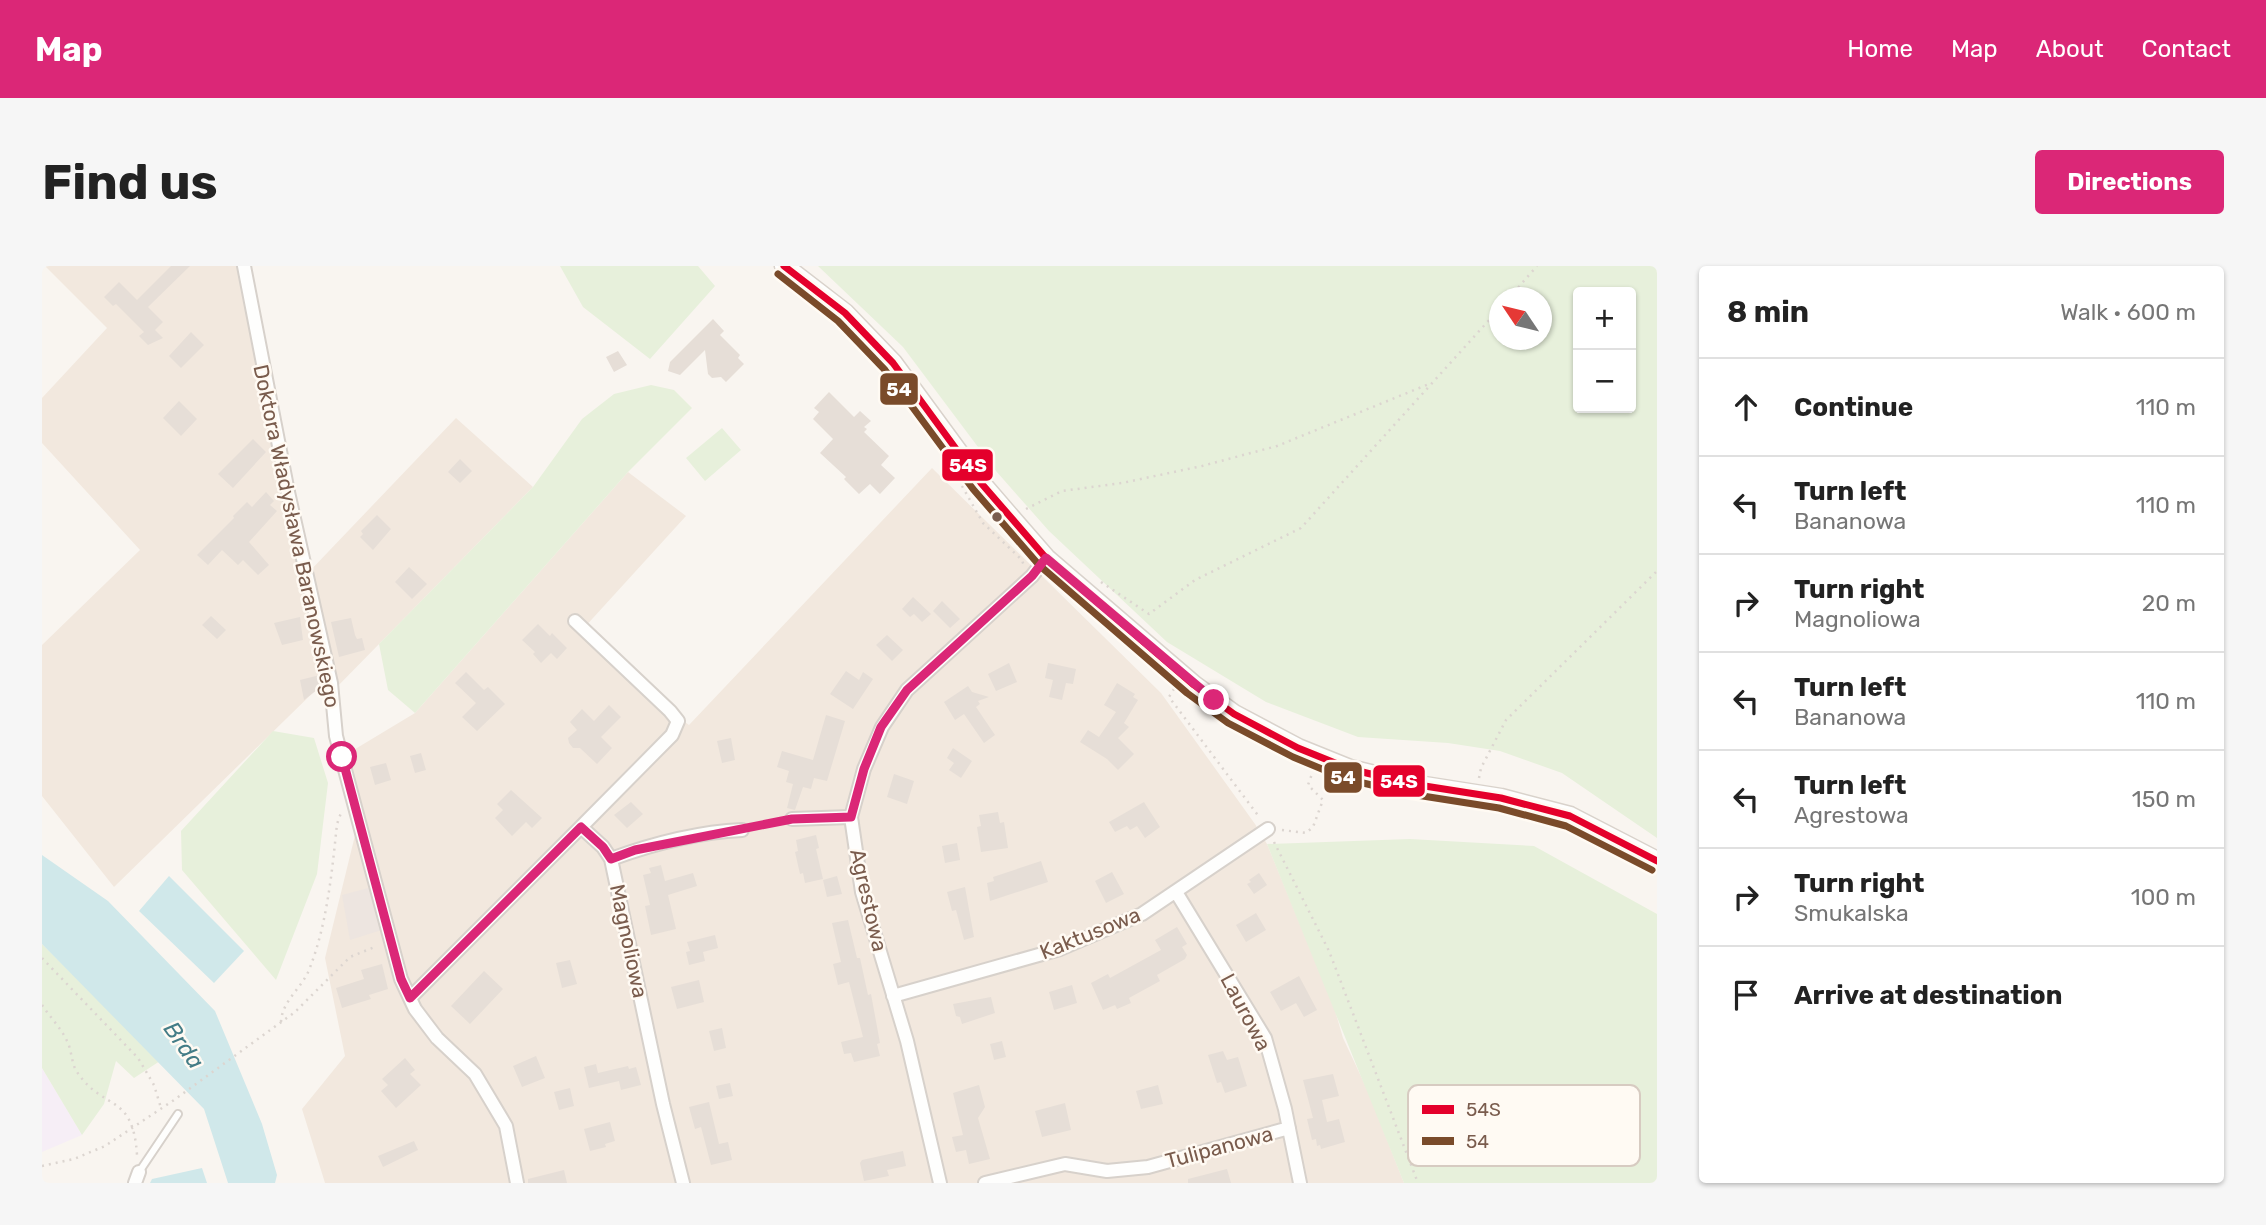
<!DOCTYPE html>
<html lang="en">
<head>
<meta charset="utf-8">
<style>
	:root { --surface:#fff; --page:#f6f6f6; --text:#222; --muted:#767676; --line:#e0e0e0; --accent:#db2777 }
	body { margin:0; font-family:Rubik,sans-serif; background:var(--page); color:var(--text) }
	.controls { position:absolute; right:21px; top:21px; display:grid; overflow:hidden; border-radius:7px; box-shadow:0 2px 5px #0004 }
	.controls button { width:63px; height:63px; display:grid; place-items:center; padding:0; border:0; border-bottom:2px solid var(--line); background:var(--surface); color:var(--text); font:35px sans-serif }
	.compass { position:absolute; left:1447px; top:21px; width:63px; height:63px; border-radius:50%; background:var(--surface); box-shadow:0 2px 5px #0004; rotate:305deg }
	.stop { position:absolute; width:21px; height:21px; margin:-16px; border:5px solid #db2777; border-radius:50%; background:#fff }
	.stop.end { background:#db2777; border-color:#fff; box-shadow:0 2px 7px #0008 }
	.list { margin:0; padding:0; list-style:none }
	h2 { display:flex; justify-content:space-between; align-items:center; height:91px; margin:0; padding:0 28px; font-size:30px }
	h2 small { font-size:23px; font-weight:400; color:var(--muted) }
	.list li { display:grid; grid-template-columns:46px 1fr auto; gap:21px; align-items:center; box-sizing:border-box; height:98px; padding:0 28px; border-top:2px solid var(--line) }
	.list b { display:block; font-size:26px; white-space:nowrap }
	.list p { margin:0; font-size:23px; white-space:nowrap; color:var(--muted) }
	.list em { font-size:23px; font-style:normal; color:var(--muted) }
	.icon { flex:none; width:38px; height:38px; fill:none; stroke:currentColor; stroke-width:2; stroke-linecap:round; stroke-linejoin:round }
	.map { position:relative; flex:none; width:1615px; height:917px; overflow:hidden; border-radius:7px }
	header { display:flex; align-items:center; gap:42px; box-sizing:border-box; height:98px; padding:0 35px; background:var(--accent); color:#fff }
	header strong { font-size:33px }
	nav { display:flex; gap:38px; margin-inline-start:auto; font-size:24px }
	.intro { display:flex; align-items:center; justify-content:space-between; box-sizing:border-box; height:168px; padding:0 42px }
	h1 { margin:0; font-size:49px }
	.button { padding:18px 32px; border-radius:7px; background:var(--accent); color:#fff; font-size:24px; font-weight:700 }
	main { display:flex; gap:42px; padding:0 42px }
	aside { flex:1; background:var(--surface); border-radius:7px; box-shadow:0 2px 5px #0004 }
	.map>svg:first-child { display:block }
	.residential { fill:#f2e8de }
	.industrial { fill:#ede5e0 }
	.education { fill:#f6eef6 }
	.green { fill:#e7f0db; fill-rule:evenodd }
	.water { fill:#d0e8ea }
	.building { fill:#e6ded7 }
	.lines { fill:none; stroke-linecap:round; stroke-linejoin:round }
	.lane-casing { stroke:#d7d1cb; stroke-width:10 }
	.street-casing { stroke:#d7d1cb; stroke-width:16 }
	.secondary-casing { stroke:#d9d2cb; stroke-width:21 }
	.path { stroke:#dcd5d0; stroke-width:2.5; stroke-dasharray:2 5; stroke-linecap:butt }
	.lane { stroke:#fefefd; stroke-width:6 }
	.street { stroke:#fefefd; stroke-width:12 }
	.secondary { stroke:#fefefd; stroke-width:18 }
	.bus-1-casing { stroke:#fffaf3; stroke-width:12 }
	.bus-2-casing { stroke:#fffaf3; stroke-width:12 }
	.bus-1 { stroke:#e4002b; stroke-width:7 }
	.bus-2 { stroke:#7a4b2a; stroke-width:7 }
	.route { stroke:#db2777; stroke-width:9 }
	.bus-dot { fill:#7a5c4d; stroke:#fffaf3; stroke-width:2.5 }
	.labels { text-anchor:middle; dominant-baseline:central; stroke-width:5; stroke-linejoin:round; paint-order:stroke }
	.street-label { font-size:21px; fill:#7a5c4d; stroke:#fffaf3 }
	.water-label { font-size:23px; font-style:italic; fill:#437c86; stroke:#fffaf3 }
	.key { fill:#fffaf3; stroke:#d7cbc1; stroke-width:2 }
	.key-label { font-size:19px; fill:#7a5c4d }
	.line-badge { stroke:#fffaf3; stroke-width:2.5 }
	.badge-label { font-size:19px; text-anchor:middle; font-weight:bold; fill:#fff }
</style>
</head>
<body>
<header>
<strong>Map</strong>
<nav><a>Home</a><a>Map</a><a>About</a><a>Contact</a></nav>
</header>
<div class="intro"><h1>Find us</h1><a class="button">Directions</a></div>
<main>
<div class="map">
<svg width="1615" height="917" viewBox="0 0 1615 917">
	<rect width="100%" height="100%" fill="#f9f5f0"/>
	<path class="residential" d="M3,0h199l63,308 149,-156 77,69 -201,205 -3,-15 -215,210 -72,-91v-151l98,-95 -98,-107v-45l65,-70z
		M890,202l229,225 94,131 12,20 67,163 9,31 24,51 37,94h-1079l-23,-74 43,-53 -20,-98 34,-139 -17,-62 73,-44 213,-241 58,44 -103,113 87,82 19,14z"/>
	<path class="industrial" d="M330,621l13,42 -35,11 -8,-45z"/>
	<path class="education" d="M0,802l40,67 -40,17z"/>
	<path class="green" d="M518,0h138l17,20 -65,73 -67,-52z
		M776,0h839v572l-95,-65 -62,-22 -52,-8 -90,-6 -92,-35 -99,-60 -118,-111 -53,-60 -93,-124zM1536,26h53v116h-53zM1458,32h42v42h-42z
		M609,119l23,5 18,18 -64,64 -213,241 -27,-23 -9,-46 154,-157 49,-68 32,-25z
		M680,162l19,22 -36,31 -19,-23z
		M231,465l41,7 14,45 -11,91 -41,106 -94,-110 -1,-39z
		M1368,573l124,7 123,68v269h-253l-137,-339z
		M0,678l118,117 -26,17 -18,-17 -12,43 -22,31 -40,-67z"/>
	<path class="water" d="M0,589l66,46 107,110 47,113 15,51 -2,8h-47l-24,-74 -162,-165z
		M127,610l75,75 -30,32 -75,-72z
		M160,902l5,15h-57l2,-4z"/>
	<path class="building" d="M129,0h19l-42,41 15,15 -8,8 8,8 -15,7 -9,-9 5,-4 -28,-28 -3,2 -9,-9 15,-15 18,18z
		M671,53l11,12 -4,4 20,20 -2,3 6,6 -18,18 -5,-5 -9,1 -4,-4 -3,-24 -25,25 -12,-4 2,-9z
		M149,66l13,13 -23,23 -12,-12z
		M576,85l9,14 -13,7 -8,-15z
		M787,126l25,25 6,-6 11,10 -7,6 3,2 -3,3 25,24 -8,9 14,13 -15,16 -10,-10 -11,10 -15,-15 2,-2 -26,-24 13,-14 -20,-20 6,-7 -5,-4z
		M137,135l18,18 -16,17 -18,-18z
		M211,173l13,13 -33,36 -15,-14z
		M418,193l12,12 -12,12 -12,-11z
		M224,226l8,9 -4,4 7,6 -28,31 20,23 -11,10 -15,-15 -5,5 -16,-15 -14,15 -11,-10 37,-37 -1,-2 14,-14 5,5z
		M335,249l14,14 -18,21 -13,-13 3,-3 -2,-3z
		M367,301l18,17 -15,15 -17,-17z
		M871,331l18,17 -9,8 -8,-8 -4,3 -8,-8z
		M900,335l18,18 -10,9 -17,-17z
		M169,350l15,14 -9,9 -15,-14z
		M258,351l3,23 -21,5 -8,-22z
		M309,352l4,17 2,4 5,-1 3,12 -26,7 -8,-35z
		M496,358l12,12 2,-3 15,15 -10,11 -6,-6 -10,10 -8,-9 2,-2 -13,-12z
		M845,369l16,15 -11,11 -16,-16z
		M967,397l8,19 -21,9 -8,-17z
		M1006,397l28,6 -3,15 -7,-1 -4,17 -13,-3 4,-17 -8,-2z
		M804,405l13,9 4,-8 10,7 -20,30 -23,-15z
		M424,406l18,18 4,-3 17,17 -28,27 -15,-14 14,-14 -21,-20z
		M278,409l2,11 -18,14 -4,-20z
		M1075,417l18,11 -2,3 5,3 -14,23 5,4 -11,11 16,16 -16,16 -11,-11 -27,-17 8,-12 11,7 17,-25 -12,-7z
		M926,420l4,6 17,5 -11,4 2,3 -4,3 19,28 -11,8 -20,-29 -9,6 -11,-18z
		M567,439l12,12 -20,20 11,11 -15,16 -17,-16h-7l-4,-5 -1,-5 9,-8 -7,-8 12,-13 12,12z
		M784,449l19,6 -18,60 -13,-3 -3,11 -8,-2 -8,23 -8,-2 6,-24 -7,-2 3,-11 -12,-4 5,-16 31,9z
		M689,472l4,22 -13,3 -5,-22z
		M911,482l19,13 -11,17 -12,-8 5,-7 -7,-5z
		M379,487l5,17 -11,3 -5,-17z
		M344,497l5,17 -16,5 -5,-18z
		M852,508l20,7 -7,23 -20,-7z
		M469,524l31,28 -10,10 -6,-6 -14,14 -17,-18 8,-8 -6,-6z
		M589,536l12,12 -16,14 -13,-13z
		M1102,536l16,25 -15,11 -8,-12 -7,4 -3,-4 -12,6 -6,-10z
		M956,546l2,11 4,-1 4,26 -27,4 -4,-25 4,-1 -2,-11z
		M774,569l3,13 -3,1 7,30 -18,4 -2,-10 -3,1 -5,-22 3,-1 -2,-11z
		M915,577l3,17 -15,3 -3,-17z
		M999,595l7,21 -58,19 -3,-18 7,-2 -1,-4z
		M619,599l4,16 28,-8 4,13 -29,9 8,34 -25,6 -6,-29 5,-1 -7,-30 8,-2 -2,-5z
		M1070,606l12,22 -18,9 -11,-22z
		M1217,607l8,12 -13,9 -7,-10 4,-2 -2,-2z
		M795,610l5,18 -15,3 -4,-17z
		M923,621l9,50 -10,3 -8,-30 -4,1 -5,-19z
		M1214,647l10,17 -20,12 -10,-17z
		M806,654l9,38h3l8,37 3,-1 9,49 -3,1 3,12 -26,6 -3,-9 -7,1 -3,-12 22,-5 -14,-55 -11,3 -5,-21 8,-2 -9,-39z
		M1135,661l10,17 -5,3 5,8 -2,4 -28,16 3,6 -31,17 2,5 -14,6 -2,-4 -12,5 -12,-27 17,-9 2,4 51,-28 -6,-10z
		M673,669l3,13 -15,4 2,9 -16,4 -3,-13 4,-1 -3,-9z
		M528,694l7,24 -15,4 -6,-25z
		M340,698l6,25 -19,6 2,4 -29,9 -6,-20 28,-9 -3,-9z
		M442,705l19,18 -33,35 -19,-18z
		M1257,710l18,34 -13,7 -8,-14 -15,8 -11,-19z
		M657,714l5,22 -27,7 -6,-22z
		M1030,719l5,18 -23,7 -5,-18z
		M949,731l4,16 -33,11 -2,-7 -4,-1 -3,-12z
		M680,762l4,20 -12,3 -5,-20z
		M960,775l4,16 -12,3 -4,-16z
		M1181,785l4,9 11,-3 9,29 -22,7 -4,-11 -4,1 -9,-28z
		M494,790l9,22 -23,9 -9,-21z
		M363,792l10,12 -5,4 11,11 -25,23 -15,-17 7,-6 -6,-6z
		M554,798l2,9 30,-7 1,3 7,-2 5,18 -20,5 -2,-9 -30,7 -5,-21z
		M1291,808l6,22 -17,4 5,22 12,-3 6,23 -24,7 -1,-4 -3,1 -1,-7 -4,1 -5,-21 6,-1 -10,-38z
		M688,817l3,13 -14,3 -3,-13z
		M937,819l6,22 -7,11 12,41 -21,5 -3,-14 -10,2 -4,-15 11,-2 -10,-42z
		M1116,819l5,19 -22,5 -5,-18z
		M528,822l4,18 -15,4 -5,-18z
		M667,836l10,42 9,-2 4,18 -21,5 -10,-38 -6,2 -6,-22z
		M1023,837l6,27 -29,7 -7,-26z
		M568,856l5,19 -10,3 1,3 -16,4 -6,-22z
		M372,875l4,9 -35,17 -5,-11z
		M861,885l3,15 -19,4 2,6 -25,5 -4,-18 2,-3z
		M1185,903l4,14h-43v-4z
		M522,904l3,13h-39v-4z"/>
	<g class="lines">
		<defs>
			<path id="lane" d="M97,906l39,-58"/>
			<path id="street" d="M202,0l44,226 43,191 5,53 65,243 14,30 22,29 38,36 31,52 11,57
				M533,355l95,90 8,10 -6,14 -91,92 22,20 8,12 52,245 20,79
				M750,553l59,-2
				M569,593c41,-15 87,-27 131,-29
				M1134,626l89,146 20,71 15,74
				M851,730l167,-47 82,-35 126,-85
				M368,732l171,-171
				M93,917l4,-11
				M898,917l-33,-142 -45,-149 -11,-75 13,-48 18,-42 25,-37 125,-114 14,-18
				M943,917l80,-19 42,7 41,-4 141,-39"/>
			<path id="secondary" d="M742,0l61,47 48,50 88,120 65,75 148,127 40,29 64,34 52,21 62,15 89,14 69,18 87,45"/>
		</defs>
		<use href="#lane" class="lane-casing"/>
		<use href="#street" class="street-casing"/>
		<use href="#secondary" class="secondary-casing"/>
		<path class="path" d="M1467,32l28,-32
			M920,220l21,37 39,37 2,6
			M984,243l36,-18 60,-8 80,-17 75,-20 152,-62
			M1059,316l48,32 46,-34 106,-52 199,-220
			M1132,423l-5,8 91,121
			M1437,512l2,-10 25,-48 151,-149
			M712,562l24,-6
			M1240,564l24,3 7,-6 10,-27 -15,-15 5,-14
			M1232,576l55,109 89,232
			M0,692l96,100 16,27 7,23
			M0,739c8,12 19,23 25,36 5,9 4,22 10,31 27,40 56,20 60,83
			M239,756c1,-21 20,-33 28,-52 18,-45 23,-98 28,-146l4,-11
			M0,900l32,-7 31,-13 69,-46 121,-88 55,-55 27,-11"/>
		<use href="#lane" class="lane"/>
		<use href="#street" class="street"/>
		<use href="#secondary" class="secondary"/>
		<defs>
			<path id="bus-1" d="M742,0l61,47 48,50 88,120 65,75 148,127 40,29 64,34 52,21 62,15 89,14 69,18 87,45"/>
			<path id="bus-2" d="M736,8l60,47 47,49 88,119 66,76 148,128 41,30 65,34 53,22 64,15 89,14 67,18 86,44"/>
		</defs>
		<use href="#bus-1" class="bus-1-casing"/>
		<use href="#bus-2" class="bus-2-casing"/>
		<use href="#bus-1" class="bus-1"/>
		<use href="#bus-2" class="bus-2"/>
	</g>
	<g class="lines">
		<path class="route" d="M300,491l59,222 9,19 171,-171 22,20 8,12 24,-9 157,-31 59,-2 13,-48 17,-42 26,-37 125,-114 14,-18 168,142"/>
	</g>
	<circle class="bus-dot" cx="955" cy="251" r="6"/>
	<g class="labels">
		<g class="street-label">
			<text transform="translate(255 270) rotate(78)">Doktora Władysława Baranowskiego</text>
			<text transform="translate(827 634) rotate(77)">Agrestowa</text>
			<text transform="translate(1048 667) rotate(-22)">Kaktusowa</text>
			<text transform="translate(587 675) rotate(78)">Magnoliowa</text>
			<text transform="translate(1204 746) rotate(62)">Laurowa</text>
			<text transform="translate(1177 881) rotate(-15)">Tulipanowa</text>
		</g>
		<g class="water-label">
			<text transform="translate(142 779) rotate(55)">Brda</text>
		</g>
	</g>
	<rect x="1366" y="819" width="232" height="81" rx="10" class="key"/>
	<rect x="1380" y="839" width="32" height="9" fill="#e4002b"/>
	<rect x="1380" y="871" width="32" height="8" fill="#7a4b2a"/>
	<g class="key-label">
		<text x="1424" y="850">54S</text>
		<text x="1424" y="882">54</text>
	</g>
	<g class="line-badge">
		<rect x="837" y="106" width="40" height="34" rx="7" fill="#7a4b2a"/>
		<rect x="899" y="182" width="53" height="34" rx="7" fill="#e4002b"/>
		<rect x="1281" y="495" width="40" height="33" rx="7" fill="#7a4b2a"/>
		<rect x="1330" y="498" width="54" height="34" rx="7" fill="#e4002b"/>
	</g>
	<g class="badge-label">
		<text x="857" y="130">54</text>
		<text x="926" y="206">54S</text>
		<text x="1301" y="518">54</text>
		<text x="1357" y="522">54S</text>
	</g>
</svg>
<div class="controls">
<button>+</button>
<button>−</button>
</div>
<svg class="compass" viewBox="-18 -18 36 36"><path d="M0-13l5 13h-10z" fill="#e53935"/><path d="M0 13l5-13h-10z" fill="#767676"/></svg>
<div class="stop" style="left:300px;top:491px"></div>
<div class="stop end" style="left:1172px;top:434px"></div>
</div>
<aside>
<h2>8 min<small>Walk · 600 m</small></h2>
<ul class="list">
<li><svg class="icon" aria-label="ahead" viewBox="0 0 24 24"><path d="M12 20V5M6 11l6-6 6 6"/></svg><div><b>Continue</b></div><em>110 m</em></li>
<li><svg class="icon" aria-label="left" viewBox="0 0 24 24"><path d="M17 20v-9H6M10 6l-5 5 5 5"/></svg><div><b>Turn left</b><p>Bananowa</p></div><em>110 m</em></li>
<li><svg class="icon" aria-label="right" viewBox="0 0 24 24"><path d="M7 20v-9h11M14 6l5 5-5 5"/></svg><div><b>Turn right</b><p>Magnoliowa</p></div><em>20 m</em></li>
<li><svg class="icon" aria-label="left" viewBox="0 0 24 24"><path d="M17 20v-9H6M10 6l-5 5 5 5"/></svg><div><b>Turn left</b><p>Bananowa</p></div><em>110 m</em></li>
<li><svg class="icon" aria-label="left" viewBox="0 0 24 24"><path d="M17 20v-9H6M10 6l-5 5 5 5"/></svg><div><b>Turn left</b><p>Agrestowa</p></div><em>150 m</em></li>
<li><svg class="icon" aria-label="right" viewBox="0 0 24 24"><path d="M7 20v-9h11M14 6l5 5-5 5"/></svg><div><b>Turn right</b><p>Smukalska</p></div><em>100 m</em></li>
<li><svg class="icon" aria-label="arrive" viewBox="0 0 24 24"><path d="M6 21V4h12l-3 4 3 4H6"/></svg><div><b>Arrive at destination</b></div></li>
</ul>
</aside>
</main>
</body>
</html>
